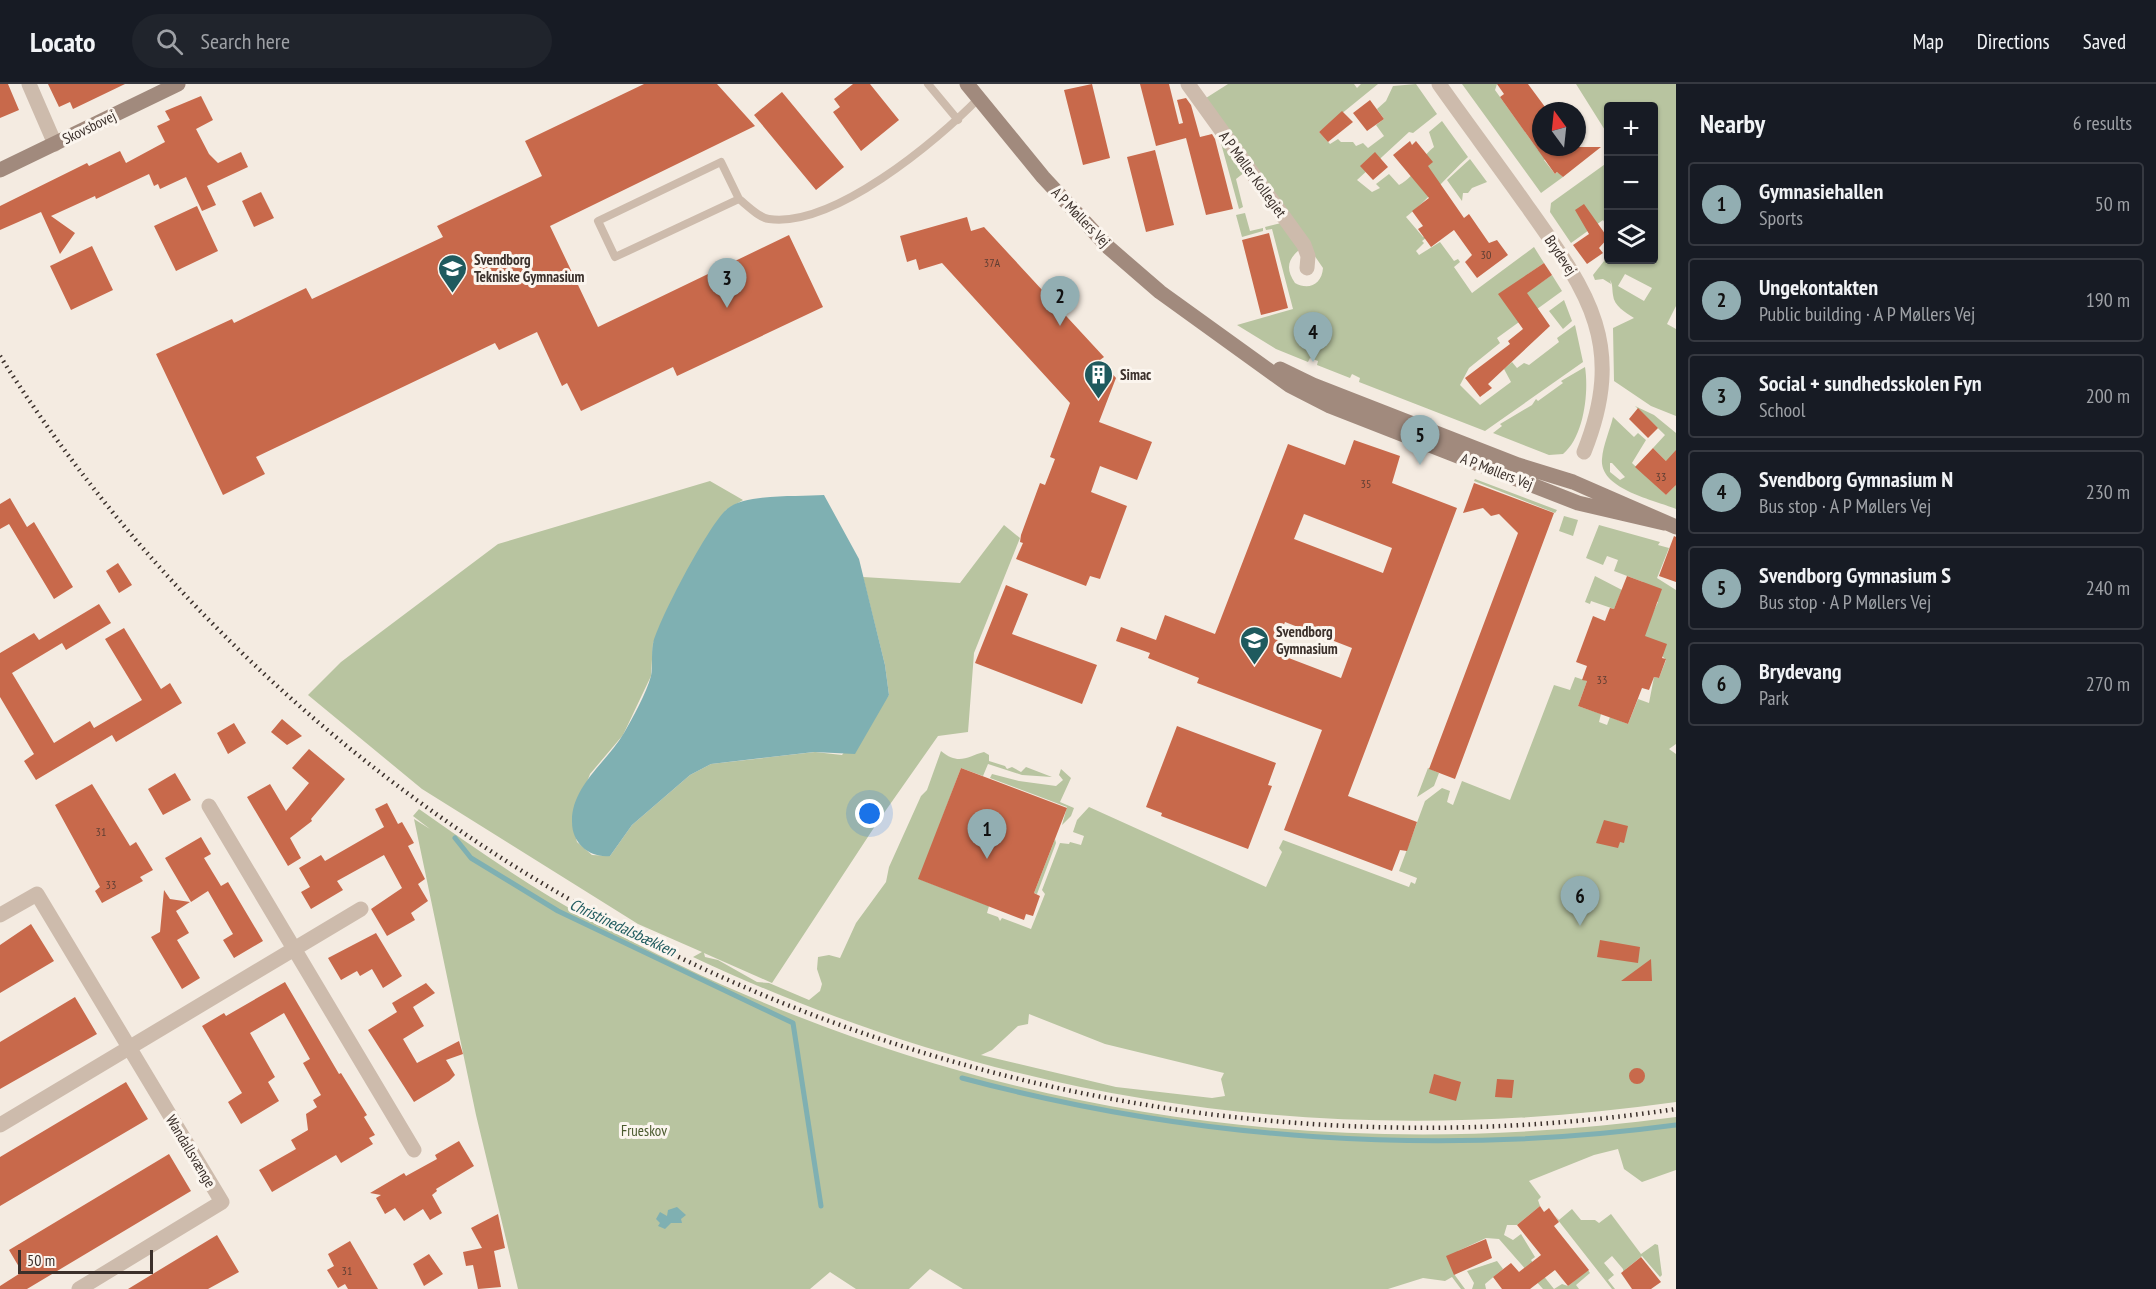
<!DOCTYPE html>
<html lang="en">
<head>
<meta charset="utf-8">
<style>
	:root { --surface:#171b24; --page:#20242c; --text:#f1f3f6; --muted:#9ea1a6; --line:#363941; --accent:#92aeb2 }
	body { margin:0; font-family:"PT Sans Narrow",sans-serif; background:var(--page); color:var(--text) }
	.controls { position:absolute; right:18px; top:18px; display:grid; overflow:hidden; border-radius:6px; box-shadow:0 2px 4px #0004 }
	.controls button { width:54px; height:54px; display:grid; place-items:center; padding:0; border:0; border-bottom:2px solid var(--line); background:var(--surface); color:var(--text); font:30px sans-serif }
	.compass { position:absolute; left:1532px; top:18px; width:54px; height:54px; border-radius:50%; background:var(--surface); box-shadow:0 2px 4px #0004; rotate:345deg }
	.scale { position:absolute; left:18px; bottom:15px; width:135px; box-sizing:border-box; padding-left:6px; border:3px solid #3b302b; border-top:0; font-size:16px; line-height:21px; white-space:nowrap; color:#3b302b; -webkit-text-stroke:4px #fbf5ee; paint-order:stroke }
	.you { position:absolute; left:870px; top:730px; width:21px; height:21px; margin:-15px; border:4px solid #fff; border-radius:50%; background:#1a73e8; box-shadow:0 0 0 9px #1a73e833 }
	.badge { display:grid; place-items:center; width:39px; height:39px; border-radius:50%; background:var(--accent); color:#111; font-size:20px; font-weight:700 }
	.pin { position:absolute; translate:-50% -50px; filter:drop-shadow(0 2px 3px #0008) }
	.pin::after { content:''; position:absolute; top:32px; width:21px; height:18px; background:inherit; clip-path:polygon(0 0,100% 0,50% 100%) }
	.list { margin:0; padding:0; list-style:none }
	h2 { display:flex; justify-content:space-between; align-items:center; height:78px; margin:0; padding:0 24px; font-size:26px }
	h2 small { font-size:20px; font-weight:400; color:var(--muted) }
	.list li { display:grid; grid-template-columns:39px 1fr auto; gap:18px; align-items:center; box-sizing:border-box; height:84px; margin:0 12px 12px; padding:0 12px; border:2px solid var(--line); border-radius:6px }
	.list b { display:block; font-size:22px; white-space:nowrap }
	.list p { margin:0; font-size:20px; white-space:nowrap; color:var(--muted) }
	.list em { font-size:20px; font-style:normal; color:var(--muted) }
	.icon { flex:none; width:33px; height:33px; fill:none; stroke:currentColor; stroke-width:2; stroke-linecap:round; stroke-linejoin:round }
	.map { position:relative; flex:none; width:1676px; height:1205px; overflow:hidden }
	header { display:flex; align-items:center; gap:36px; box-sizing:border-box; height:84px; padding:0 30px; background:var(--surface); border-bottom:2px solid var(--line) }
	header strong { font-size:28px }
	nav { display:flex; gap:33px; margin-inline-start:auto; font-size:21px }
	.search { width:420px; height:54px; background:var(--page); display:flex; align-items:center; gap:15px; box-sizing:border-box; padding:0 21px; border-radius:33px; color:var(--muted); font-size:22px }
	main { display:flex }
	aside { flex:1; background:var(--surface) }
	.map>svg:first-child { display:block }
	.green { fill:#b8c4a0; fill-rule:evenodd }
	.water { fill:#7fb0b2 }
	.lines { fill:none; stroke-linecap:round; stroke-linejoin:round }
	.stream { stroke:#7fb0b2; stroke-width:5 }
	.building { fill:#c8694b; fill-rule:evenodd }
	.lane { stroke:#cdbbac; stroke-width:8 }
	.street { stroke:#cdbbac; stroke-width:15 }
	.secondary { stroke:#a18a7d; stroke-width:15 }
	.rail { stroke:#3b302b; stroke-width:4.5; stroke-dasharray:1.5 4.5; stroke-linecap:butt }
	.labels { text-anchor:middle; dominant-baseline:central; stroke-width:6; stroke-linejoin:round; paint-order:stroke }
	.number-label { font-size:12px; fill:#5e3e33 }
	.street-label { font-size:15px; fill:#3b302b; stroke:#fbf5ee }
	.poi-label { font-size:15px; font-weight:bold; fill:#3b302b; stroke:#fbf5ee; text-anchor:start }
	.park-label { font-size:15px; fill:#4a5a2e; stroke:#fbf5ee }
	.water-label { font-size:16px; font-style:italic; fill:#1f5a5e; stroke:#fbf5ee }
</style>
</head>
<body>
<header>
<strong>Locato</strong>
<div class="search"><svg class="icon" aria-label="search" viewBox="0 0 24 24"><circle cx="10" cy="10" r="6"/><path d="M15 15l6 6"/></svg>Search here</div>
<nav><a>Map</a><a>Directions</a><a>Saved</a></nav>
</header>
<main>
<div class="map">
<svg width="1676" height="1205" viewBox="0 0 1676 1205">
	<rect width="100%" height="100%" fill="#f4ebe1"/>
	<path class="green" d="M1228,0h126l3,4 4,-4h17l-59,48 11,12 8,-5 3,3h12l3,4 7,-3 5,5 16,-12 -8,-11 8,-6 -7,-10 9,-8 7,-15 23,-2 21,30 -24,19 -4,-1 -52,48 15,12 8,-4 -4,-4 13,-10 10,11c20,-11 18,-25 35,-38l-5,-15 13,-11 26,36c-22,20 -40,43 -62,60l17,20 11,-5 -12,9 2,2 -8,8 3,4 21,-13 14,19 4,-2 2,3 -6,5 18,26 62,-46 10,16 -16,11 8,12 16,-11 10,16 -65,47 3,5 -31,25 -9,17 20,20 31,-23 -7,-13 8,-7 5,6 7,-5 5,2 30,-23 -2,-4 18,-13 8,37 -98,69 -126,-49 1,-4 -8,-4 -2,4 -33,-13 1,-4 -8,-3 -2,4 -32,-13 -39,-24 56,-16 -21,-80 -6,1 -1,-3 16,-4 18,27c-12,10 -13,20 -4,33 14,8 27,1 28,-15l-117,-170z
		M1462,0h35l-2,6 43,60 3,-2 7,9 -4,3 11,14 3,-2 5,5 -22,16z
		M1576,0h100v222l-9,18 9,5v87l-25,-10 -37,-25 -1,-53 21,-10c-9,-6 -20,-12 -21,-23 -1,-6 0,-10 -3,-15l1,4 -8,-5 -8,1 -2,-5 15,-19v4h46v-154h-21l-7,-3 -4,3h-14v29zM1625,190l27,14 -8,13 -26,-15z
		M1219,52l26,36 -9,7 7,28 -4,2z
		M1470,75l17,23 -15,6 -4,5h-5l-1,8 -15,-21z
		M1608,78v66l-5,-8 -32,23 -21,-31 1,-9z
		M1245,129l5,18 13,-3v3l-21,6 -6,-22z
		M1564,216l8,21 -9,8 -14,-18z
		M1585,283c4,25 -1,70 -22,87l-14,1 -56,-22 9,-7 -2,-2 32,-19 4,-6 2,2 25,-18 -2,-2z
		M1635,322l19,9 22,18v29l-10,-1 -13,-13 12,-13z
		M1613,333l21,20 4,-4 8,7 -14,23 34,32 9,-9 1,-7v30c-22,-9 -77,-20 -74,-50 1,-14 8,-29 11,-42zM1610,379h2l13,14 -5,3 -10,-8z
		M1475,395l82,31 -2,3 -81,-32z
		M710,397l33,19 -17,10 -73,133 -2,33 -28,59 -33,39 -18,47 5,21 15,13 18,1 22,-31 58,-50 21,-11 104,-12 27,3 47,-60 -4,-30 -22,-88 97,6 44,-58 16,13 -46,115 -6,79 -30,4 -59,84 -107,163 -68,-30 1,4 13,3 39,22 12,1 40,17 11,-9 2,-7 -5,-15 1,-12 11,-2 11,3 16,-35 30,-41 3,-15 32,-71 6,-6 14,-39c18,15 27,5 43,1l5,3v6l16,5 2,3 5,-2 9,5 5,-5 26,10 -30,-2 -34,-11 -5,12 -22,-8 -42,111 70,27 -2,7 11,4 2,4 2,-3 29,11 14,-35 -3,-4 18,-47 9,1 1,-2 11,3 3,-9 -11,-4 4,-12 12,-13 177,80 16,-35 -3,-4 4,-8 126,47 2,-5 4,2 2,-6 -18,-7 26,-70 17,-13 8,3 -3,11 6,3 9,-24 48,19 44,-115 16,5 5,-13 12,4 -9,25 23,8 -2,8 8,3 3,-8 18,7 10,-25 11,4 5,-26 5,1 7,-18 -24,-25 16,-33 -19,-7 4,-13 -29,-11 4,-11 -11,-4 -4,9 -17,-7 13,-33 61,17 -2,3 11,3 -12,30 19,12v154l-7,5 7,5v348c-346,49 -666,3 -983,-145l9,-5 -64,-28 -216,-135 -114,-94 33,-33 157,-118zM1029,930l76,30 119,29 -3,6 4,17 -13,2 -96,-11 -135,-32 11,-5 26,-24 10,-2z
		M1564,432l14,4 -5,16 -14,-5z
		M1595,492l27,14 -8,19 -23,-8 -1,3 -5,-2z
		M1428,684l11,5 -5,13 -17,11z
		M1061,685l10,9 -11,24 14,6 -3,8 -9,9 5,-18 -77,-29 2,-4 27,7 37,5 7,-6 -4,-5z
		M419,725c56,39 113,80 174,112 340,184 700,248 1083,196v53l-34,12 -18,-13 -6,-20 -24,6 -65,26 12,16 -3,3 2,6 -23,19h-10l-3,10 9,5 8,-6 14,23 -4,3 23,29 8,-5 6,2 20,-16 2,3 -14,12 3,4h-36l-44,-50 -13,-1 -28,13 -4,23 11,15h-4l-9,-12 -7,4 -22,-3 -35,11h-425l-33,-20 -21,20h-53l-26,-17 -20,17h-292l-42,-174 -62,-296 16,10 -17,-13z
		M1055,755l1,4 -19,51 -3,-1z
		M1572,1125l9,11h14l4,3 12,-9 30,40 14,-10 3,1 4,30 -2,2 -18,-21 -16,13 -2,8 -1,-8 -11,-13 -8,7 10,12 -6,5 7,9h-3l-58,-74 5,5z
		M1497,1177l6,8 -18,15 1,5h-14l2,-6 -7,-12z"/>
	<path class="water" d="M824,411l35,64 26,106 4,30 -34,59 -41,-2 -103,12 -21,11 -58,50 -22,31c-20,2 -38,-12 -38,-34 -1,-36 36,-61 52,-89 9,-16 22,-39 27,-57 2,-10 0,-22 2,-32 5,-23 56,-120 74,-135 19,-16 72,-12 97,-14z
		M677,1123l9,8 -5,4 1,4h-11l-6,6 -7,-3 2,-3 -4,-4 4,-7 7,4 1,-6z"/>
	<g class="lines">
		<path class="stream" d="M455,754l16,20 87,53 235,112 28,183
			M962,994c232,62 475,79 714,47"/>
	</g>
	<path class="building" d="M0,0h8l11,26 -19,8z
		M48,0h77l-52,25 -3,-7 -11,5z
		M644,0h73l38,42 -205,100 48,101 191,-92 34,72 -146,69 -4,-9 -92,44 -14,-28 -5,3 -25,-54 -38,18 -4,-7 -239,114 9,17 -42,21 -67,-141 76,-35 2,4 72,-35 6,11 131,-62 -6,-11 105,-50 -17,-35z
		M853,0h17l29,36 -38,31 -28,-39 7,-5 -6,-8z
		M1092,0l18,74 -27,7 -19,-75z
		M1140,0h29l10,40 4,-1 -6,-23 9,-2 5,7 9,32 12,-3 3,5 18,70 -27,6 -20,-77 -30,8z
		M1497,0h31l20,27h-7v36h60l-38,30 -6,-5 -2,2 -55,-77 4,-3z
		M782,8l62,75 -28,23 -62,-75z
		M201,12l12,24 -17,9 13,25 9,9 23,-11 7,15 -41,19 9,19 -14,6 -16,-34 -26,12 -2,-5 -4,2 -5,-12 -53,25 -1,-3 -44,20 24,17 -15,21 -19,-42 -41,18v-24l87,-43 2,3 31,-15 6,12 39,-21 -8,-16 13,-6 -5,-9z
		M1370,16l14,19 -17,12 -14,-18z
		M1342,27l11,11 -25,20 -9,-10z
		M1410,57l2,4 4,-4 17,21 -5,4 36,52 5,-4 20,29 8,-3 11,15 -31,23 -12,-16 7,-7 -18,-25 -23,17 -13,-18 5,-3 -11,-15 17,-13 -36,-43z
		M1155,66l19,75 -28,7 -19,-75z
		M1375,68l13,15 -15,13 -13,-14z
		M261,108l13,26 -20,9 -12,-26z
		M1584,120l24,34 -9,10 4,5 -16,11 -14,-19 16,-11 -14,-24z
		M197,122l21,45 -42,20 -22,-45z
		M967,133l4,14 13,-4 120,130 -4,3 16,18 -17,44 53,20 -15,38 -37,-14 -9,26 36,14 -27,73 -10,-3 -4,10 -70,-27 7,-16 -3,-1 1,-7 19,-52 5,2 10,-26 -5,-2 20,-54 -128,-140 -23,7 -3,-11 -9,3 -7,-26z
		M1269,149l19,75 -27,7 -19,-75z
		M92,162l21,44 -42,20 -21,-44z
		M1544,179l8,12 -25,18 23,33 -62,58 4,4 -12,9 -15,-19 45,-34 -2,-3 15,-12 -25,-35z
		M1638,324l20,20 -10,10 -19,-19z
		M1354,356l46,16 -8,27 65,25 -109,288 69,26 -10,29 -7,-1 -8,21 -108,-41 38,-100 -125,-47 2,-5 -51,-20 2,-5 -34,-12 5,-14 35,13 9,-25 50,19 73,-190 57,21zM1304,430l88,34 -9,25 -89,-34zM1285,538l67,26 -11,30 -68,-26z
		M1653,364l13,13 10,-11v35l-10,10 -31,-28z
		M1474,399l80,30 -99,266 -26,-10 89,-236 -19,-19 -8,2 -8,-8 -20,5z
		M10,414l17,29 7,-5 39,65 -19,12 -45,-75 -9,5v-25z
		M1674,452l2,1v45l-17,-6z
		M118,479l14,22 -13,8 -13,-22z
		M1627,492l35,13 -17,47 22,8 -5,14 4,1 -7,19 -5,-1 -5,13 -7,-2 -14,36 -50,-18 9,-25 -5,-1 5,-14 -11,-4 17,-46 12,5 5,-13 4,1z
		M1006,501l22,9 -16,40 85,31 -15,39 -107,-41z
		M99,520l12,19 -45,27 -4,-7 -50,30 42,70 36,-22 4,7 48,-28 -37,-61 19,-11 37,61 9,-6 12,20 -66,39 -4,-7 -76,45 -12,-19 10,-7 -34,-57v-44l34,-20 5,7z
		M282,635l20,17 -15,9 -16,-13z
		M234,639l12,20 -18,11 -11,-21z
		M1177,642l99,37 -8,22 4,1 -24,63 -87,-33 1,-3 -16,-6z
		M309,665l36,30 -34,40 1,2 -22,17 11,20 -13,8 -41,-69 23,-13 16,27 23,-28 -17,-15z
		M961,684l106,40 -33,85 6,3 -7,20 -7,-2 -2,6 -106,-41z
		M175,689l16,27 -28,15 -15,-26z
		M92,700l38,62 6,-4 17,28 -13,7 3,4 -41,22 -7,-12 5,-4 -45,-82z
		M387,719l11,21 4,-2 12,21 -6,3 17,33 -7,5 10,17 -17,12 4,7 -28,16 -16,-27 31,-21 -18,-33 -47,26 6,9 -32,19 -10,-17 9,-5 -11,-19 22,-13 4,6 59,-34 -9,-18z
		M1604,736l24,6 -4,17 -4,-1 -2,6 -22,-5z
		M201,753l10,17 -7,4 17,28 7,-4 35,59 -29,17 -11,-18 10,-6 -25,-43 -17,11 -26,-44z
		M164,806l6,9 20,3 -14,9 13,22 -12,7 23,38 -18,11 -31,-52 9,-5z
		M31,840l23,37 -54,32v-48z
		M376,849l26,43 -19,12 -11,-19 -12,7 -3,-5 -16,9 -13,-22z
		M1600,856l40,7 -2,16 -41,-6z
		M1651,875l1,22h-31z
		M285,898l54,92 2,-1 26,42 -3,2 11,18 -6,3 4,6 -32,19 -5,-8 -64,37 -13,-22 37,-21 -5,-9 17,-10 -2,-16 11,-7 -4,-7 8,-5 -18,-32 7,-4 -26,-46 -34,20 25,44 -7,5 11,19 -38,23 -13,-22 14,-9 -40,-67 22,-13 2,3z
		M426,899l9,10 -22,14 11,19 -21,13 14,24 42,-22 4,13 -17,6 9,15 -6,6 -35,21 -46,-72 29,-18 -5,-9z
		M75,913l22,37 -97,55v-47z
		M1629 992a8 8 0 1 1 16 0a8 8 0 1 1-16 0Z
		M1434,990l27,8 -5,19 -27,-8z
		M1497,995l17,1 -2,18 -17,-1z
		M126,998l22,37 -148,87v-49z
		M459,1057l15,25 -38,23 1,2 -5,4 10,18 -12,7 -7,-11 -19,12 -9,-13 -10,6 -9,-16 5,-3 -11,-2 34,-20 2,3 31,-17 -2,-4z
		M169,1070l22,37 -164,98h-27v-3l22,-14 -13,-22z
		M1540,1122l4,6 5,-4 10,14 -5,4 35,44 -21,16 -13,-16 -25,19h-28l-9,-12 18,-14 8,9 22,-17 -24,-30z
		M498,1130l7,34 -11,3 7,36 -23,2 -5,-24 -7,1 -3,-14 19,-4 -11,-20z
		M217,1151l22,37 -31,17h-80z
		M1486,1155l6,19 -38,17 -8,-19z
		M350,1157l28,48h-30l-3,-5 -7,4 -11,-18 7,-4 -6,-12z
		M429,1170l14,20 -19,12 -11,-22z
		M1641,1173l20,25 -10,7h-19l-11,-16z"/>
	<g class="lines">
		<path class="lane" d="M928,0l30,36
			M739,115l-18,-37 -123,59 17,36 124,-58c8,6 20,19 30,20 64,9 167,-77 210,-121"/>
		<path class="street" d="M29,0l26,60
			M1188,0l116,161 4,11 -1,12
			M1439,0c29,41 59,81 88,122 61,86 100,138 57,246
			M209,722l205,344
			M0,831l37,-21 185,308 -143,87
			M0,1041l361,-216"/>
		<path class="secondary" d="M967,0l76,93 65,70 52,45 129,93 41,21 248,97 86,20
			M0,86l178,-86
			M1280,285l33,16 205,80 55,17 103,45"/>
		<path class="rail" d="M0,272c355,560 1024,851 1676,753"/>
	</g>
	<defs>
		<symbol id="university-pin" viewBox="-11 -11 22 30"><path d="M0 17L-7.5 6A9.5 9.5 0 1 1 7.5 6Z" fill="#1f5a5e" stroke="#fbf5ee"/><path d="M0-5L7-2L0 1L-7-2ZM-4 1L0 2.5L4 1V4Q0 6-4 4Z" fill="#fff"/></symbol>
		<symbol id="building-pin" viewBox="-11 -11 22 30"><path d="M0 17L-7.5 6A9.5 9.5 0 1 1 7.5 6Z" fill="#1f5a5e" stroke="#fbf5ee"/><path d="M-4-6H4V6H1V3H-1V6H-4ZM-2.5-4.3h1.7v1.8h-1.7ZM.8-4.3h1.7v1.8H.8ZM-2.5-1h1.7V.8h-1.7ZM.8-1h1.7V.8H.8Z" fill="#fff"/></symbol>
	</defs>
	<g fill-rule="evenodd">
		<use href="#university-pin" x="436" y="168" width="33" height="45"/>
		<use href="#building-pin" x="1082" y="274" width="33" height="45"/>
		<use href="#university-pin" x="1238" y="540" width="33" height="45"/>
	</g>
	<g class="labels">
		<g class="number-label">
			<text x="1486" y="170">30</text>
			<text x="992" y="178">37A</text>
			<text x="1661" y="392">33</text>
			<text x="1366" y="399">35</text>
			<text x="1602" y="595">33</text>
			<text x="101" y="747">31</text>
			<text x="111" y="800">33</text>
			<text x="347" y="1186">31</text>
		</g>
		<g class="street-label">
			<text transform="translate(89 43) rotate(-26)">Skovsbovej</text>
			<text transform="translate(1253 90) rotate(54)">A P Møller Kollegiet</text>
			<text transform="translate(1081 133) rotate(46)">A P Møllers Vej</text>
			<text transform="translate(1561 171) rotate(56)">Brydevej</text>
			<text transform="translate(1497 387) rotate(21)">A P Møllers Vej</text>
			<text transform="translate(191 1067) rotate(59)">Wandallsvænge</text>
		</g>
		<g class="poi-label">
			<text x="474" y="175">Svendborg<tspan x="474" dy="17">Tekniske Gymnasium</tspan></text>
			<text x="1120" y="290">Simac</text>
			<text x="1276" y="547">Svendborg<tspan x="1276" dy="17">Gymnasium</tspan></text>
		</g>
		<g class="park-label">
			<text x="644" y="1046">Frueskov</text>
		</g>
		<g class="water-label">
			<text transform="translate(623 843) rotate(25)">Christinedalsbækken</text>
		</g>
	</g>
</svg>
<div class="controls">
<button>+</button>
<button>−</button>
<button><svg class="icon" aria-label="layers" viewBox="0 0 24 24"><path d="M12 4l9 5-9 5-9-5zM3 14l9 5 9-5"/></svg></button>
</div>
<svg class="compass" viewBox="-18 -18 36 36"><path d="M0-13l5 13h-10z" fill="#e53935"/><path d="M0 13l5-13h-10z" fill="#9ea1a6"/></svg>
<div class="scale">50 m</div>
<div class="you"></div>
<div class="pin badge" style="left:987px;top:775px">1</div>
<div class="pin badge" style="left:1060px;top:242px">2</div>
<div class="pin badge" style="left:727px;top:224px">3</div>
<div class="pin badge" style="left:1313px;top:278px">4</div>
<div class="pin badge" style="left:1420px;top:381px">5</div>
<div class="pin badge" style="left:1580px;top:842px">6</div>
</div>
<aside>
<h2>Nearby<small>6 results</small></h2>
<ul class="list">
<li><span class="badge">1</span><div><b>Gymnasiehallen</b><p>Sports</p></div><em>50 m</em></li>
<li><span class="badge">2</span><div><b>Ungekontakten</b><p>Public building · A P Møllers Vej</p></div><em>190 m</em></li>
<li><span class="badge">3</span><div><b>Social + sundhedsskolen Fyn</b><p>School</p></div><em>200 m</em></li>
<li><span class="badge">4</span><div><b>Svendborg Gymnasium N</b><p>Bus stop · A P Møllers Vej</p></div><em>230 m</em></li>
<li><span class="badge">5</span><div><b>Svendborg Gymnasium S</b><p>Bus stop · A P Møllers Vej</p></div><em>240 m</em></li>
<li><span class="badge">6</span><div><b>Brydevang</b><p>Park</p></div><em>270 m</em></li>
</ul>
</aside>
</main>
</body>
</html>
